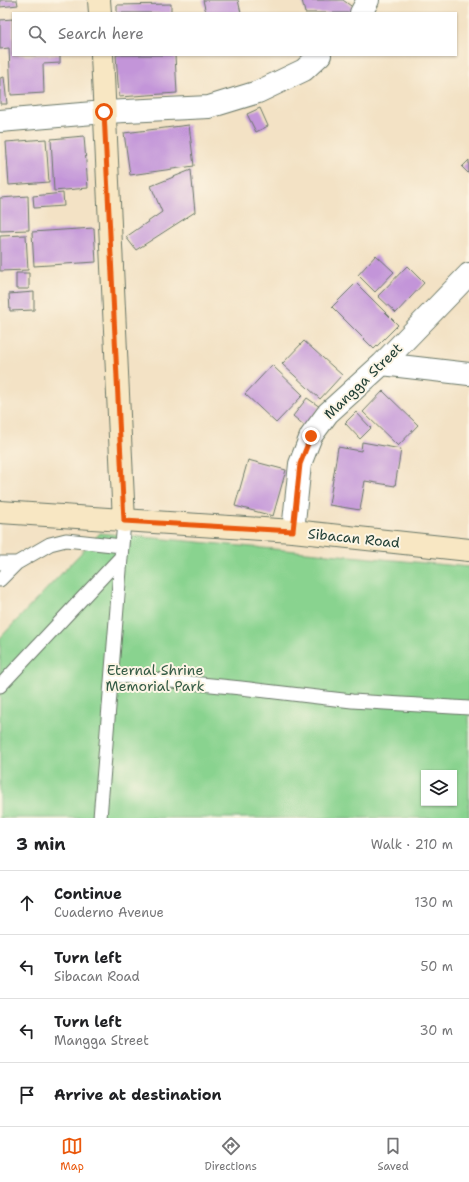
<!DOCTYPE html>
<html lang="en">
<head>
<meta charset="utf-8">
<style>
	:root { --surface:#fff; --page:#f6f6f6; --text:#202124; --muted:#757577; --line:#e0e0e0; --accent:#ea580c }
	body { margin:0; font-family:"Shantell Sans",sans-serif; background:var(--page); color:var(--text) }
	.controls { position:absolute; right:12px; bottom:12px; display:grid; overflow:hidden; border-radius:0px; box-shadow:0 1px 3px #0004 }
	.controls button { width:36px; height:36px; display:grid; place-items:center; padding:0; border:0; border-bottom:1px solid var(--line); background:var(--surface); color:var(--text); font:20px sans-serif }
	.stop { position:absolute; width:12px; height:12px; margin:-9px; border:3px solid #ea580c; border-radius:50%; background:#fff }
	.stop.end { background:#ea580c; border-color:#fff; box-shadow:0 1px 4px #0008 }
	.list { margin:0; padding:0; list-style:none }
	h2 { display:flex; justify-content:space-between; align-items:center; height:52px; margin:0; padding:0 16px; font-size:17px }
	h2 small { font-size:13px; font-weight:400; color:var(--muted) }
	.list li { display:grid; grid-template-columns:26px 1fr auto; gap:12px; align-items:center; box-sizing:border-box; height:64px; padding:0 16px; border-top:1px solid var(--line) }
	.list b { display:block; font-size:15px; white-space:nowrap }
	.list p { margin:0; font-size:13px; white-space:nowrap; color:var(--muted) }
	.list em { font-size:13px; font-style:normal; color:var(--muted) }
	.icon { flex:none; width:22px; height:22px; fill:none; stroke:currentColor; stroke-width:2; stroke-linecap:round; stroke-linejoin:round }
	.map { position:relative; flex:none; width:469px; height:818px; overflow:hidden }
	.search { position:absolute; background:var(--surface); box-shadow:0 1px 3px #0004; left:12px; right:12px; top:12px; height:44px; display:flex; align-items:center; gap:10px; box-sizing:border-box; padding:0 14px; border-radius:0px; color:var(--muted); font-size:15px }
	.sheet { height:308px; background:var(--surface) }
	nav { display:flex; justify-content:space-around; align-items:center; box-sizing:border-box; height:56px; border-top:1px solid var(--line); background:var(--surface); font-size:11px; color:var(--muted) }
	nav a { display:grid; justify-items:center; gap:2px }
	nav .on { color:var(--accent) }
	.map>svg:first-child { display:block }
	.green { fill:#89d38f; stroke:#548862; fill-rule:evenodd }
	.building { fill:#c395d9 }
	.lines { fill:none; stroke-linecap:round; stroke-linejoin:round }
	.lane-casing { stroke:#697767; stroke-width:15 }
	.street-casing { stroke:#697767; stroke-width:24 }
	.secondary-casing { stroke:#697767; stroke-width:24 }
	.lane { stroke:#fff; stroke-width:13 }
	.street { stroke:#fff; stroke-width:22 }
	.secondary { stroke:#f8e7c3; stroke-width:22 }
	.route { stroke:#ea580c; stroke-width:5 }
	.labels { text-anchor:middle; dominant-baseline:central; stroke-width:4; stroke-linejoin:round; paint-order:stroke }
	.street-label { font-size:14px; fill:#1f3d34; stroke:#fcf5e5 }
	.park-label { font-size:14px; fill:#345b46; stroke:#fcf5e5 }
</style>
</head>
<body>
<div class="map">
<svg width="469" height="818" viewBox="0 0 469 818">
	<rect width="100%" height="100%" fill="#fcf5e5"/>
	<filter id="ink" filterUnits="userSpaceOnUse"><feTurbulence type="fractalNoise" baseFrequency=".025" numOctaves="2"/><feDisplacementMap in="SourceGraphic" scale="8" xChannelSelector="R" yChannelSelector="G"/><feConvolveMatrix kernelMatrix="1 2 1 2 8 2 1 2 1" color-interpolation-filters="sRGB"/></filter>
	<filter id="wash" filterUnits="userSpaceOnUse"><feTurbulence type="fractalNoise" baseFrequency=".012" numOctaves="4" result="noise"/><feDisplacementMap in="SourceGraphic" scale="16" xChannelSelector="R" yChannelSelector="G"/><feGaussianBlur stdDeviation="0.9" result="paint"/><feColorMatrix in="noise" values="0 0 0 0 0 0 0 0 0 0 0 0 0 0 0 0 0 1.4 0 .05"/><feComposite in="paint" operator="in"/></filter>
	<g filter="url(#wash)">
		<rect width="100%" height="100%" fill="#f3e2c5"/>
		<path class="green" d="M100,533l369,34v251h-469v-180zM424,773h30v30h-30z"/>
		<g id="blocks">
			<path class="building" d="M0,0h17l1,5 -18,2z
				M203,0h35l3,13h-35z
				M302,0h41l12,9 -4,4h-46z
				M171,4v9h-54v-8z
				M13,19v36h47v8l-17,1 1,29 -33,2 -2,-47 -9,1v-29z
				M116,55h59l2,38 -58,4z
				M4,77l3,27h-7v-26z
				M260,108l8,18 -12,6 -9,-18z
				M189,125l5,41 -64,9 -6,-42z
				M84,136l4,52 -34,3 -3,-52z
				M46,139l3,43 -40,3 -3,-43z
				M469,160v14l-7,-7z
				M191,170l4,42 -59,38 -10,-13 36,-25 -11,-26z
				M63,193l1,13 -30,2 -1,-12z
				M28,196l1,34 -29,1v-33z
				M94,228l2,34 -62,4 -2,-34z
				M26,235l2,35 -28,1v-35z
				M376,255l18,17 -19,20 -17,-17z
				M407,266l17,17 -28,30 -18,-17z
				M16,273h13v16h-13z
				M356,283l42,42 -24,24 -42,-42z
				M34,292v18l-24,1 -1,-17z
				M304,341l38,34 -22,24 -38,-35z
				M272,365l31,30 -27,28 -31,-29z
				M383,391l35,34 -20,21 -35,-34z
				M307,398l13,9 -15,19 -12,-10z
				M356,412l15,16 -11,11 -15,-16z
				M362,442l39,7 -6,37 -30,-5 -5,29 -31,-5 9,-58 23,4z
				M248,460l38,10 -13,46 -38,-10z"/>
		</g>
	</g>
	<g filter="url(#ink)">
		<use href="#blocks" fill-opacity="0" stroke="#697767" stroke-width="1"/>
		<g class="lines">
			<defs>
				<path id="lane" d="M0,563h17
					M0,580l17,-17 33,-19 16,-4 56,6
					M112,675l129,13 111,13 117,7
					M0,686l121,-129
					M100,818l24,-297"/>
				<path id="street" d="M361,13l7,-13
					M0,121l105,-9 104,-5 49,-15 46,-22 16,-15
					M382,364l87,10
					M293,531l7,-67 11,-28 17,-23 54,-49 87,-90"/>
				<path id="secondary" d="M99,0l1,13
					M102,55l22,466
					M0,512l293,19 176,19"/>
			</defs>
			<use href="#lane" class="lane-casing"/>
			<use href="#street" class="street-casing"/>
			<use href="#secondary" class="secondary-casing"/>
			<use href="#lane" class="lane"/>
			<use href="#street" class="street"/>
			<use href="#secondary" class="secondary"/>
		</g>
	</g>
	<g class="lines" filter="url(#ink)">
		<path class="route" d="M104,112l20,409 169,10 7,-67 11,-28"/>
	</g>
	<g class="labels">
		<g class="street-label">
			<text transform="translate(363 381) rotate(-44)">Mangga Street</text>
			<text transform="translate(354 538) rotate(6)">Sibacan Road</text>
		</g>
		<g class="park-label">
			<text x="155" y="670">Eternal Shrine<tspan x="155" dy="16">Memorial Park</tspan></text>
		</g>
	</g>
</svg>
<div class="controls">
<button><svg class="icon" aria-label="layers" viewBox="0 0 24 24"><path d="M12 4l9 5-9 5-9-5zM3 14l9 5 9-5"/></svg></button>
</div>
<div class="stop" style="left:104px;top:112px"></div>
<div class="stop end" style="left:311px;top:436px"></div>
<div class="search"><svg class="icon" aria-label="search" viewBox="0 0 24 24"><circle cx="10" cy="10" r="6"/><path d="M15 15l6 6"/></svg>Search here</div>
</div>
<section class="sheet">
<h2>3 min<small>Walk · 210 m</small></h2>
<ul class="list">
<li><svg class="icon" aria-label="ahead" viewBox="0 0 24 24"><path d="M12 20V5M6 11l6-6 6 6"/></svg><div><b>Continue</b><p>Cuaderno Avenue</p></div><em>130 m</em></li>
<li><svg class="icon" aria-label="left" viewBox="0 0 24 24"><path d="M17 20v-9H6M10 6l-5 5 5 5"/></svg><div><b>Turn left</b><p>Sibacan Road</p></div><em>50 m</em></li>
<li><svg class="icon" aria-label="left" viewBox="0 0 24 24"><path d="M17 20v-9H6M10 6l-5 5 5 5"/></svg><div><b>Turn left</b><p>Mangga Street</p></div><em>30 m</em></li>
<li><svg class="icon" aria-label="arrive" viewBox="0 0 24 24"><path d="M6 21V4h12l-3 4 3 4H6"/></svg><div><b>Arrive at destination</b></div></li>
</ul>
</section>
<nav>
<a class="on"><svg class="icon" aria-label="map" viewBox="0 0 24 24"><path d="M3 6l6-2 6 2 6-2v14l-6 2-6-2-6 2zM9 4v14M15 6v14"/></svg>Map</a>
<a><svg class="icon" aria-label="directions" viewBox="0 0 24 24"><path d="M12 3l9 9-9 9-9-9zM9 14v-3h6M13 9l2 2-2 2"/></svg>Directions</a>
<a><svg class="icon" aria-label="saved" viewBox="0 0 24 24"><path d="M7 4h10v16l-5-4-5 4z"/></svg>Saved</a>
</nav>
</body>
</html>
